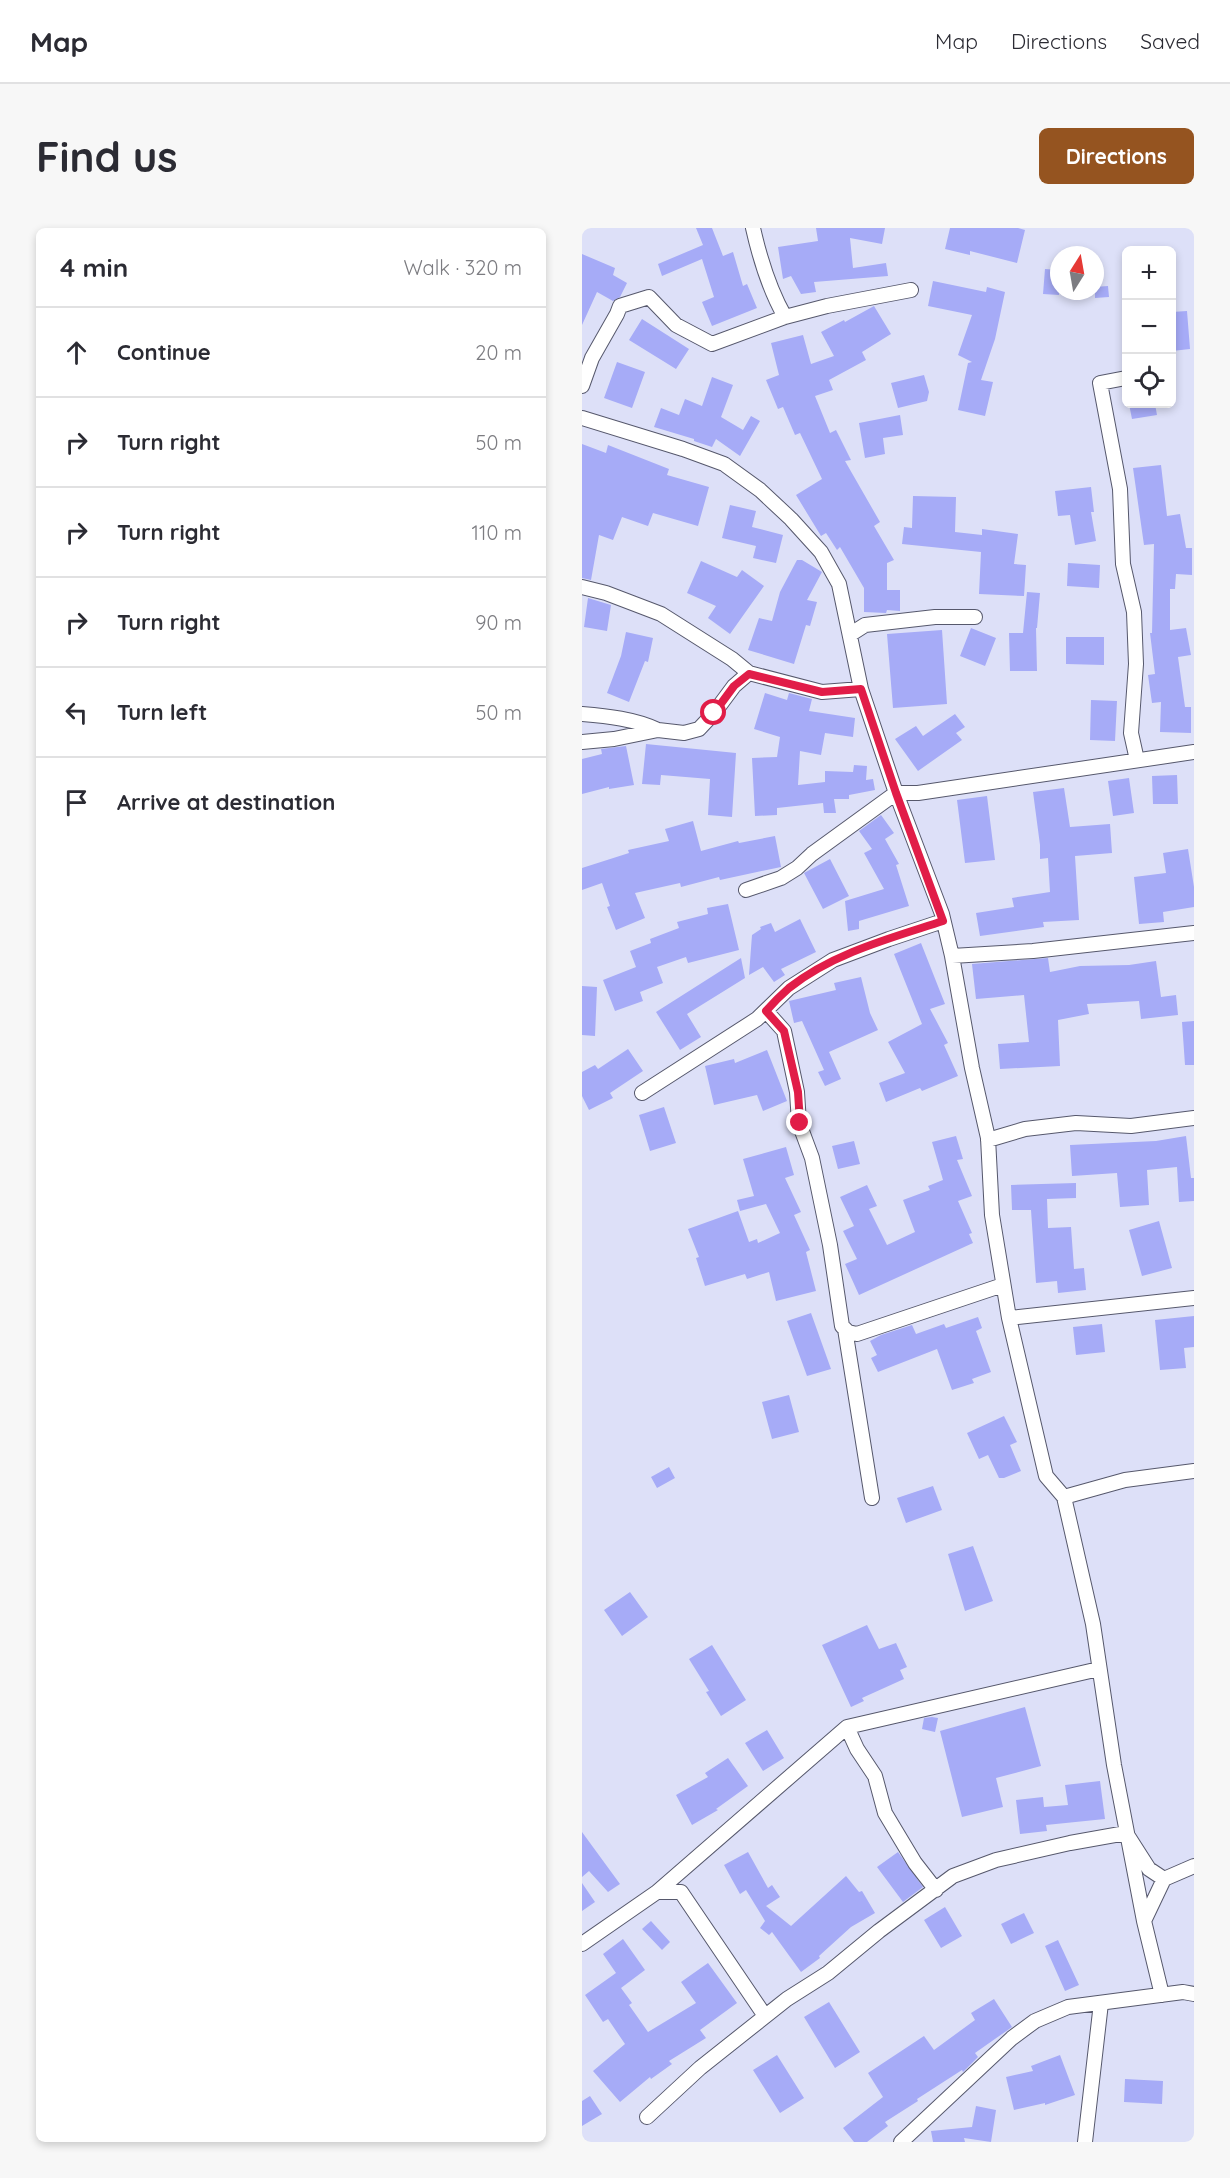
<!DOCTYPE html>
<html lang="en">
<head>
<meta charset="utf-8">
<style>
	:root { --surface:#fff; --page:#f7f7f7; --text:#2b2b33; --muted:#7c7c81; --line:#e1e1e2; --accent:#955420 }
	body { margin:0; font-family:Quicksand,sans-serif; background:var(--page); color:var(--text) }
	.controls { position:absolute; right:18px; top:18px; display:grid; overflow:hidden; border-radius:9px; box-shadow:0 3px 9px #0003 }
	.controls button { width:54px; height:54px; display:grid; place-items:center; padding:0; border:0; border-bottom:2px solid var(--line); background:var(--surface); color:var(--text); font:30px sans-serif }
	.compass { position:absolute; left:468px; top:18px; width:54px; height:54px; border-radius:50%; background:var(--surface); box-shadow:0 3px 9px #0003; rotate:11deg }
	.stop { position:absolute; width:18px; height:18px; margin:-14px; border:4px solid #e11d48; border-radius:50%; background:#fff }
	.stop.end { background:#e11d48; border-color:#fff; box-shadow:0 2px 6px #0008 }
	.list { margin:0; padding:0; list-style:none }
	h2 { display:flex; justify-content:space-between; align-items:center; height:78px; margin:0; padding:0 24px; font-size:26px }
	h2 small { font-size:20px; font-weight:400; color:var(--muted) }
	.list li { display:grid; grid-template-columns:39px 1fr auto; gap:18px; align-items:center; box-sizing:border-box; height:90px; padding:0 24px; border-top:2px solid var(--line) }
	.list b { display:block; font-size:22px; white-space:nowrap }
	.list em { font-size:20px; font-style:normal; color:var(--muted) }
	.icon { flex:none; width:33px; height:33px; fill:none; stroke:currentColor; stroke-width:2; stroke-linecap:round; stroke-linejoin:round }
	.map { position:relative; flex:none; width:612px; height:1914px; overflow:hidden; border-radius:9px }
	header { display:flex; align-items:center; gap:36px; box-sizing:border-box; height:84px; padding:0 30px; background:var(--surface); border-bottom:2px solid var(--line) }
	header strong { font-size:28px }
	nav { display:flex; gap:33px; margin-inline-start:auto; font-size:21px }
	.intro { display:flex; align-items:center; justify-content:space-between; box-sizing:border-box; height:144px; padding:0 36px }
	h1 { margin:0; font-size:42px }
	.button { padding:15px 27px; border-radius:9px; background:var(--accent); color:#fff; font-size:21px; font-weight:700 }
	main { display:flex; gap:36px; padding:0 36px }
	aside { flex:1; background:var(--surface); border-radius:9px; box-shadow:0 3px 9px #0003 }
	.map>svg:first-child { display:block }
	.building { fill:#a6abf7 }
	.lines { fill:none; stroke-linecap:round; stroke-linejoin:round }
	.minor-casing { stroke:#56586c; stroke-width:16 }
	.minor { stroke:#fff; stroke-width:14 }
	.route { stroke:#e11d48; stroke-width:8 }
</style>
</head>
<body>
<header>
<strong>Map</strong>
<nav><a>Map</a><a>Directions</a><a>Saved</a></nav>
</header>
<div class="intro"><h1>Find us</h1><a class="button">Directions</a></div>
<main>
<aside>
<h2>4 min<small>Walk · 320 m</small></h2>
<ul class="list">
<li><svg class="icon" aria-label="ahead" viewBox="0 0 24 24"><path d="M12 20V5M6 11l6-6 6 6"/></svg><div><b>Continue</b></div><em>20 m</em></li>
<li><svg class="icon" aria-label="right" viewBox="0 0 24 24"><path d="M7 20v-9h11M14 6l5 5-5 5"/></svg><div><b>Turn right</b></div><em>50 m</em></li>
<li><svg class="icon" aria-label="right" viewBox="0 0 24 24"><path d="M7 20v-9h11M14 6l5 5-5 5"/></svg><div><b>Turn right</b></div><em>110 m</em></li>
<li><svg class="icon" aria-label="right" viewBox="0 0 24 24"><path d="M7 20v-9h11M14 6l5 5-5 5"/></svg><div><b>Turn right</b></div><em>90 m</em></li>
<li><svg class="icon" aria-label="left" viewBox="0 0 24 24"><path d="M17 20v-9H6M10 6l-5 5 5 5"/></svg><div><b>Turn left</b></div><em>50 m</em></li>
<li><svg class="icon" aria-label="arrive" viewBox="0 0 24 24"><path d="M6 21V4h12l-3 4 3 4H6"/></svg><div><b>Arrive at destination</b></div></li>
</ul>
</aside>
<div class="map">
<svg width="612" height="1914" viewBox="0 0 612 1914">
	<rect width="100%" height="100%" fill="#dde0f8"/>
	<path class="building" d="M114,0h16l11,28 10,-4 10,34 4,-2 10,24 -45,18 -10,-24 12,-5 -12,-38 -40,17 -4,-12 45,-19z
		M234,0h69l-3,16 -32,-6 3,30 33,-5 2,13 -74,6 2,10 -15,2 -10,-18 -8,3 -5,-32 40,-6z
		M368,0h68l7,2 -8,33 -47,-12v4l-25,-6z
		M0,26l33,14 -2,7 14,8 -7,14 -7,4 -16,-9 -15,33z
		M463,41l14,1v25l-16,-1z
		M351,53l53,11 1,-5 18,5 -10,47 -14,41 12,2 -8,34 -27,-6 10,-47 4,-1 -14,-7 14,-40 -44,-9z
		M526,58l1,11 -14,1v-11z
		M292,78l17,28 -29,18 4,8 -37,20 4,10 -18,6 15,37 6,-3 15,30 -6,1 35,61 -6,4 20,34 -7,3v27h13v21l-13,-1 -1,3 -22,-1v-24l-24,-41 -3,3 -11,-17 -5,3 -25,-41 26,-16 -22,-46 -5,2 -12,-28 -5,2 -12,-29 13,-5 -8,-32 32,-8 8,29 23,-8 -13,-24 23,-12 1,2z
		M605,83l3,38 -18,2v-39z
		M60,91l47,30 -13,20 -47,-29z
		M35,134l28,10 -13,36 -28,-10z
		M342,147l5,17 -2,9 -29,7 -7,-25z
		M130,149l21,8 -12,32 22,13 8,-14 9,5 -20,35 -24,-17 -4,8 -18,-6v-2l-40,-12 7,-19 18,7 6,-16 17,7z
		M547,176h26l2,11 -25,4z
		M318,187l3,20 -20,3 2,16 -20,4 -6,-35z
		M0,216l24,9 2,-8 61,24 -2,6 42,12 -11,39 -45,-13 -5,13 -26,-9 -9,23 -14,-5 -8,45 -9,-2z
		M579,237l6,51 13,-2 6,34h6v27l-16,-1 -1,15h-5v41l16,-2 5,27 -13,2 7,50h6v26l-31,-1 1,-30 -9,1 -4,-28 7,-1 -5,-41h2l2,-89 -10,1 -11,-77z
		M509,259l3,25h-3l5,29 -21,4 -5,-30 -12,1 -3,-25z
		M331,268l43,1 -1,35 27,3v-6l36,5 -4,30 12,1 -2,31 -45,-2 2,-42 -79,-8 2,-17 8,1z
		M148,277l26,6 -4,16 31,8 -7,28 -23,-5 3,-12 -34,-8z
		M215,332h5l20,12 -15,28 10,2 -7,24 -4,-1 -12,39 -46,-14 11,-32 13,3 8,-29z
		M119,333l36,16 5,-7 22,16 -34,48 -22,-16 8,-12 -29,-13z
		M486,335l32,2 -1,23 -32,-2z
		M445,364l13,1 -3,35h-1l1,43h-27l-1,-38h14z
		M6,370l23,7 -4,26 -23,-4z
		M389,400l25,10 -11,28 -25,-10z
		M360,402l5,74 -54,4 -6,-74z
		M44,404l27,6 -5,24 -3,-1 -16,41 -22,-9 14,-37z
		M484,409h38v28l-38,-1z
		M183,465l22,7 2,-7 23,6 -3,12 46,7 -2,19 -28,-4 -4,22 -21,-4 -2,34 27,-3v-11l28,1 1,-7 13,1 -1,14 7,-1 2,11 -26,5v4h-15l2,14h-12l-1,-10 -46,5v7l-22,1 -3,-58 25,-1 3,-20 -26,-8z
		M509,472l26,1 -2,40 -25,-1z
		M373,486l10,13 -9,6 6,7 -44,31 -23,-32 21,-13 7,10z
		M64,516l90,9 -4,64 -24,-2 2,-36 -49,-4 -1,10 -18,-1z
		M44,518l8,39 -25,4v-2l-27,7v-35l20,-5 -1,-5z
		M595,547l1,29h-25l-1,-28z
		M547,550l5,35 -21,3 -5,-35z
		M482,560l6,39 40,-3 2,29 -37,3 4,64 -36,2 1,5 -64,9 -4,-23 38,-6 -2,-9 38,-6 -2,-34 -8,1v-14l-7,-53z
		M405,568l8,64 -30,3 -8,-63z
		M299,587l13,18 -9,6 14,25 -3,1 13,41 -50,15v8l-11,2 -3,-30 39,-12 -20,-36 8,-4 -13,-18z
		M111,593l8,30 37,-10 1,2 36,-7 6,31 -61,13 -1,-3 -38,10 -1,-4 -45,10 10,25 -29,12 -9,-23 3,-1 -8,-23 -20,7v-22l47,-15 -1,-3 41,-9 -4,-12z
		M606,621l6,38v20l-31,5 1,10 -25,2 -5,-47 32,-4 -3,-20z
		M248,631l19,37 -26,13 -19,-36z
		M146,676l11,46 -51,13 -2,-6 -29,10 6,16 -23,9 3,9 -28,10 -12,-31 33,-13 -6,-16 21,-8 -1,-4 29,-11 -2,-6 31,-8 -1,-6z
		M218,691l16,33 -35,17 4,6 -11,7 -11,-15 -14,8 3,-40 9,-6 -1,-2 11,-4 4,9z
		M339,715l24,61 -15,5 18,34 -4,2 14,31 -36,15 -2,-3 -34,14 -7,-19 26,-10 -17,-31 34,-18 -28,-70z
		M159,730l4,20 -58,36 14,23 -21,13 -24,-38z
		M466,730l2,14 30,-6 49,-1 27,-4 5,36 15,-2 2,20 -37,4 -2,-18 -52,3 2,10 -31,6 2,46 -60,3 -2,-25 31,-2 -5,-47 -48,4 -4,-35z
		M279,749l9,36 8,17 -49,22 12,27 -16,7 -7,-14 6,-2 -22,-49 -8,2 -5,-22 47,-11 -2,-7z
		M0,758l15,1 -2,49 -13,-1z
		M612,793v44h-9l-3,-43z
		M46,821l15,22 -33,22 3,5 -24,12 -7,-14v-24l13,-7 3,4z
		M185,822l20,51 -24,10 -6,-16 -43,10 -9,-39 29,-7 1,4z
		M82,879l12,36 -26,8 -11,-36z
		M374,908l7,23 -6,1 15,36 -14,5 14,32 -3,1 4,9 -114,52 -14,-31 12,-5 -14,-28 11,-5 -14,-29 27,-12 10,21 -8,3 18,36 28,-13 -12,-32 27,-10 -2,-4 15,-6 -11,-38z
		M604,908l5,42h3v23l-15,1 -2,-35 -30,3 2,35 -29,2 -3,-34 -45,3 -2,-31 86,-4z
		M272,913l6,23 -22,5 -6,-23z
		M204,919l8,28 -9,3 16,34 -7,3 16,35 -4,2 10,39 -40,10 -7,-29 -22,7 -2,-5 -40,12 -9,-28 3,-1 -11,-28 50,-18 11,31 8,-3 1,4 22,-10 -14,-29 -26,7 -3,-11 17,-4 -11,-37z
		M494,955v15l-29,1 1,29 23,-1 3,42 10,-1 2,22 -28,3 -1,-12 -21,2 -5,-73h-19l-1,-25z
		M577,993l13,47 -30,8 -13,-46z
		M229,1085l20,56 -24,7 -20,-55z
		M612,1088v31l-10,1 2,20 -26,2 -5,-50z
		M396,1089l4,11 -6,3 15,41 -19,7 2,4 -22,7 -15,-41 -59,23 -7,-14 6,-3 -7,-14 11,-6 31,-10 4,9 28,-10 2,4z
		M520,1096l3,28 -29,3 -3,-28z
		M207,1167l10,37 -27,7 -10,-37z
		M422,1188l13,26 -7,3 11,26 -17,7h-5l-11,-23 -9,4 -12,-26z
		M87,1239l6,11 -18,10 -6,-11z
		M351,1258l9,24 -36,13 -9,-25z
		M391,1318l20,55 -28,10 -17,-57z
		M48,1364l18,25 -26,19 -18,-26z
		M285,1397l12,24 17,-6 11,24 -7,3 4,9 -42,19 2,3 -13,6 -29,-62z
		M130,1417l34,55 -25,16 -15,-24 3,-1 -20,-32z
		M443,1479l16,59 -45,12 7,29 -41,10 -22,-86z
		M350,1489l6,1 -3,14 -13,-3 2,-11z
		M185,1502l17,28 -21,13 -18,-28z
		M146,1530l20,28 -32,23 2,1 -26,15 -16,-30 32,-18 -3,-4z
		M518,1553l5,38 -59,6 1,6 -27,3 -4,-34 27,-3 1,10 24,-2 -3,-20z
		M0,1604l38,52 -12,8 -19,-21 -7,6z
		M166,1624l20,36 4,-3 8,12 -14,9 25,20 55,-50 13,16 3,-1 13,22 -24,14 -32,29 1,2 -19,14 -29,-40 -3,3 -9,-7 5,-7 -19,-31 -6,4 -16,-29z
		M316,1624l25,35 -20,15 -26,-35z
		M0,1655l13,19 -13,9z
		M363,1679l17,29 -21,12 -17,-28z
		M442,1685l10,20 -23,11 -10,-20z
		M69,1693l19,21 -8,8 -20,-21z
		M41,1711l22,31 -24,18 11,15 -3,2 19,27 48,-29 -15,-21 27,-19 29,40 -37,27 6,8 -37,23 3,3 -21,15 -1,-2 -30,25 -27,-31 32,-27 -17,-25 -5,3 -18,-27 31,-22 -13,-19z
		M476,1712l21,45 -14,6 -20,-45z
		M412,1771l18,28 -37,26 3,4 -15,15 -1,-2 -45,29 1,2 -33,21 3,4 -21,16h-13l-11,-14 40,-31 -15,-24 56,-37 10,14 41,-30 -4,-7z
		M247,1774l31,50 -25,16 -31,-51z
		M195,1827l27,43 -24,15 -27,-43z
		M478,1827l15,40 -30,10v-2l-31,7 -8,-33 27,-6 -2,-5z
		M543,1851l38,2 -1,23 -38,-2z
		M8,1868l12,18 -20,12v-25z
		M394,1878l20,4 -5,32 -27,-4 1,4h-32l-2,-11 41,-4z"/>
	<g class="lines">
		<defs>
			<path id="minor" d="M171,0c7,31 16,61 32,89
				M544,150l-26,5 20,106 3,75 11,48 2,52 -5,69 6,27
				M0,158l10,-28 25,-44 3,-8 29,-9 27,28 36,19 73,-27 42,-11 84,-16
				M0,190l101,31 41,15 36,26 31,29 30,33 18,32 22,105 35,104 46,121 10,42 20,112 16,70 4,77 17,103 37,158 18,21 29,127 21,141 30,156 18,74
				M0,359l24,6 55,21 71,45 17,14 73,19 39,-3
				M269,406l14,-9 70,-8h40
				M0,486c25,2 53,5 76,16
				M0,514l32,-3 44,-9 26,3 15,-4 15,-16 20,-27 15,-13
				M164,662l35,-12 16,-10 15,-14 84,-61h22l276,-41
				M370,728l81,-5 161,-18
				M184,783l18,20 13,61 2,31 13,35 18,87 12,81 6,6 9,2 146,-49
				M60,865l115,-74 32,-31 44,-28 56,-21 54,-18
				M406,912l37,-11 51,-6 55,3 63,-8
				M427,1090l185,-20
				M263,1101l27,169
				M482,1269l61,-17 69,-9
				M265,1499l10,22 18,27 10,37 30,50 21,27
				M75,1664l190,-165 252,-58
				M562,1693l20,-42 30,-13
				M0,1716l75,-52h24l84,124
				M65,1889l53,-49 87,-69 41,-26 51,-42 74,-55 43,-16 74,-17 56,-10 23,36 15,10
				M319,1914l111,-104 23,-17 33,-14 115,-15 11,2
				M503,1914l16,-139"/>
		</defs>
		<use href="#minor" class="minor-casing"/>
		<use href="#minor" class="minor"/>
	</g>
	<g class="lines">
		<path class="route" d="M132,485l20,-27 15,-12 73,18 39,-3 35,104 47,128c-52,17 -110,32 -154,67 -8,7 -16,15 -23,23l18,20 14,61 2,31"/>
	</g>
</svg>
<div class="controls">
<button>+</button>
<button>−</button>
<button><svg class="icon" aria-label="locate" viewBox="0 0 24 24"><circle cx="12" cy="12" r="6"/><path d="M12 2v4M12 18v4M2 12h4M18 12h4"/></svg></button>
</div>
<svg class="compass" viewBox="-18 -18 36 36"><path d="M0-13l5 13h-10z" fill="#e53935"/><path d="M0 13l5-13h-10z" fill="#7c7c81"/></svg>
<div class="stop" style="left:132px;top:485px"></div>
<div class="stop end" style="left:218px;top:895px"></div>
</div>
</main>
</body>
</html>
